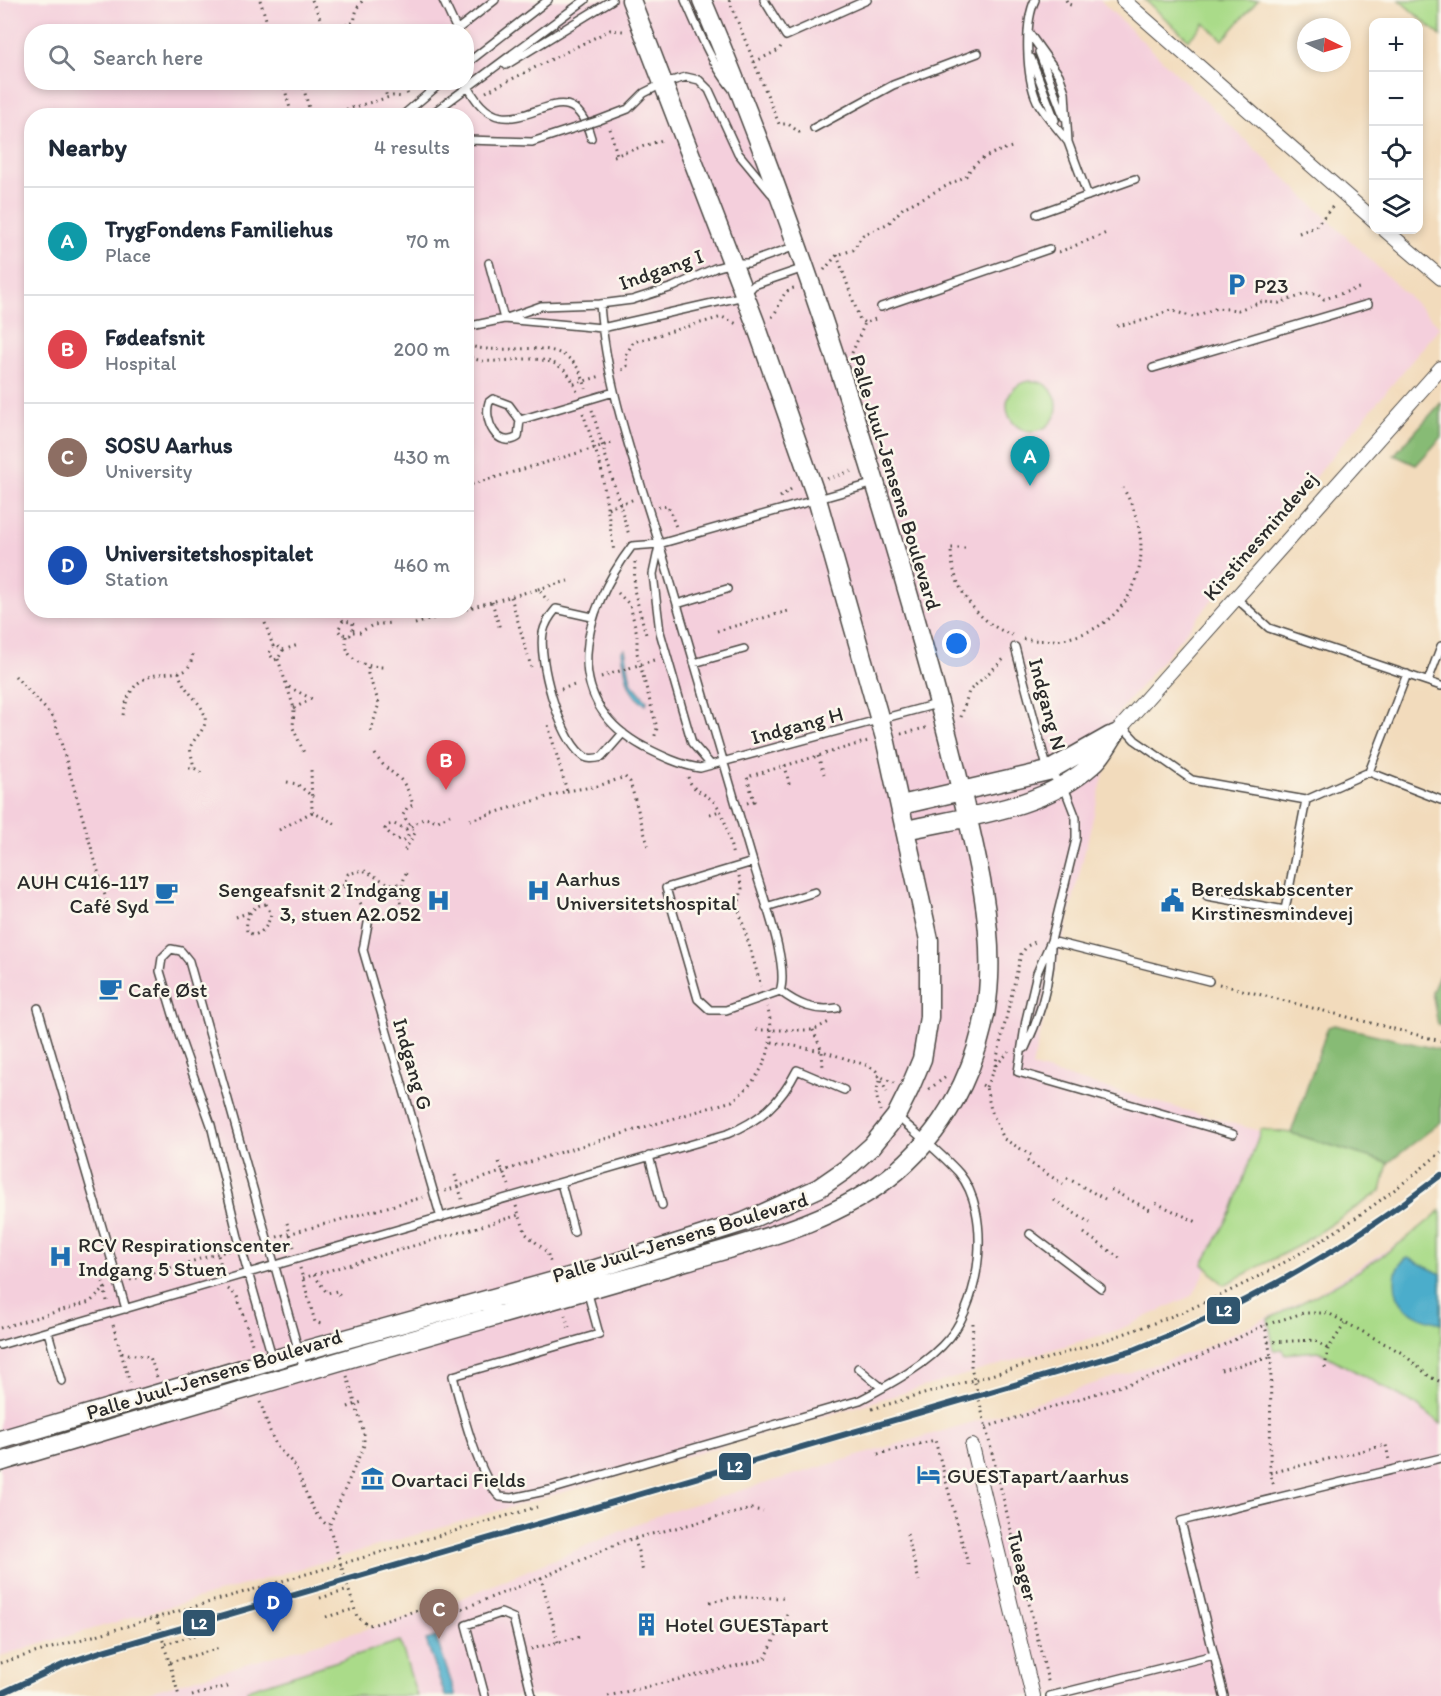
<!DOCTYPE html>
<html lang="en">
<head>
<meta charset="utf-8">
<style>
	:root { --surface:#fff; --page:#f6f6f7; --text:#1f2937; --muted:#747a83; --line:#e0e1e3; --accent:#2563eb }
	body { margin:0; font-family:Itim,sans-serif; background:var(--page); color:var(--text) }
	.controls { position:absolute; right:18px; top:18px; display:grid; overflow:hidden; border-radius:12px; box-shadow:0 3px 9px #0003 }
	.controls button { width:54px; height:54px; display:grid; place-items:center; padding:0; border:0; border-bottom:2px solid var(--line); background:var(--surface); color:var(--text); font:30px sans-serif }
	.compass { position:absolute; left:1297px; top:18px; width:54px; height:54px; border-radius:50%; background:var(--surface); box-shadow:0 3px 9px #0003; rotate:95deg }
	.you { position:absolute; left:957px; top:644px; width:21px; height:21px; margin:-15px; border:4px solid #fff; border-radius:50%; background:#1a73e8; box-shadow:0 0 0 9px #1a73e833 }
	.badge { display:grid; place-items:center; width:39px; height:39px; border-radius:50%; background:var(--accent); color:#fff; font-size:20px; font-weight:700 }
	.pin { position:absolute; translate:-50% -50px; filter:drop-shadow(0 2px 3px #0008) }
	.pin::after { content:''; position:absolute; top:32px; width:21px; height:18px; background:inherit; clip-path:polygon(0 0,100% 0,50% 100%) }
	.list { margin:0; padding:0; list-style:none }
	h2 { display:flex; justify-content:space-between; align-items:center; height:78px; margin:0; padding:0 24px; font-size:26px }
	h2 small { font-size:20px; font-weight:400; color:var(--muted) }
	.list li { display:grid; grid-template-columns:39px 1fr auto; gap:18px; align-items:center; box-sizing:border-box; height:108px; padding:0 24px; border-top:2px solid var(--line) }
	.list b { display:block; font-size:22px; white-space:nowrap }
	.list p { margin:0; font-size:20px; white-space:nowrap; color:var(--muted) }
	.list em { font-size:20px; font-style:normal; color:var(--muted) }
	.icon { flex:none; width:33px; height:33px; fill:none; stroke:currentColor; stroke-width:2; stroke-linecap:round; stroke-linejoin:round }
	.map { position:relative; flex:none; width:1441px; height:1696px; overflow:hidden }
	.search { position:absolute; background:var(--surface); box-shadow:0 3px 9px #0003; left:24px; top:24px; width:450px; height:66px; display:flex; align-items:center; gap:15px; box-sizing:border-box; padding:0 21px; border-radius:24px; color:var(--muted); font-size:22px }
	.panel { position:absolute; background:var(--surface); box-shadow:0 3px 9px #0003; left:24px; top:108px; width:450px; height:510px; border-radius:24px }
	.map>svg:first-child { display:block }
	.built { fill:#f4cfdc; fill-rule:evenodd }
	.green { fill:#aadb89; stroke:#6a835a; stroke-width:1.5 }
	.forest { fill:#87bb75; stroke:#597350; stroke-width:1.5 }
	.water { fill:#4badcb; stroke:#3b6c7b; stroke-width:1.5 }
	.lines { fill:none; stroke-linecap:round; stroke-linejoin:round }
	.service-casing { stroke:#494541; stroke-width:10 }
	.minor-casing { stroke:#494541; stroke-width:16 }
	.tertiary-casing { stroke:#494541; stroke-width:21 }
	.path { stroke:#494541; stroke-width:3; stroke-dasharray:1.5 4.5; stroke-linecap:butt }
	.service { stroke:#fff; stroke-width:7 }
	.minor { stroke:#fff; stroke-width:14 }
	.tertiary { stroke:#fff; stroke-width:18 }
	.service-bridge-casing { stroke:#494541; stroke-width:10; stroke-linecap:butt }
	.service-bridge { stroke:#fff; stroke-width:7 }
	.rail-1-casing { stroke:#fbf7ec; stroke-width:10 }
	.rail-1 { stroke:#30556e; stroke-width:6 }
	.labels { text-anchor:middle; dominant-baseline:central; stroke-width:5; stroke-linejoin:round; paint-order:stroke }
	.street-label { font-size:21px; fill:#2b2b2b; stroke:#fbf7ec }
	.poi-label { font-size:21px; fill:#2b2b2b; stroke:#fbf7ec; text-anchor:start }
	.line-badge { stroke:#fbf7ec; stroke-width:2 }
	.badge-label { font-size:16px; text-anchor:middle; font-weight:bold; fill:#fff }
</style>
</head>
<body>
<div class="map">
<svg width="1441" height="1696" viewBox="0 0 1441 1696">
	<rect width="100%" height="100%" fill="#fbf7ec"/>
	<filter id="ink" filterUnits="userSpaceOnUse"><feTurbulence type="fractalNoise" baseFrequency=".0167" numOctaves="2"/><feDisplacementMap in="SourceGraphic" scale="12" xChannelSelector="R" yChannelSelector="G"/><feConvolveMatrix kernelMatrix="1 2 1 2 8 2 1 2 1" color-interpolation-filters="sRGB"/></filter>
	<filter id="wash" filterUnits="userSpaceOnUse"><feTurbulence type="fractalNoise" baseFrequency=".008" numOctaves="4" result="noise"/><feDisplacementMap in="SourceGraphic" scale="24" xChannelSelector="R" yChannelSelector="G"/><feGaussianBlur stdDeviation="1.35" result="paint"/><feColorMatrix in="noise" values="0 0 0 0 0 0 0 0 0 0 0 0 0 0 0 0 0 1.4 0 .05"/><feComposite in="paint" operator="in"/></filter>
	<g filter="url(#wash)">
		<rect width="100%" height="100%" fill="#f2dbbc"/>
		<path class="built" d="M0,0h1100l340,327 -321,385 -87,355 231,65 -28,83 -42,80 -77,36 -1116,325zM32,32h434v50h-434zM32,116h434v494h-434z
			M1441,1210v486h-1306l301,-87 228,-96 326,-96 209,-67 115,-55 105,-65z"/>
		<path class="green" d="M1145,0h113l-35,40 -19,-17 -15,17z
			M1399,0h42v36z
			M1007 406a25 25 0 1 1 50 0a25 25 0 1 1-50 0Z
			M1261,1129l30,4 97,30 -7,28 -83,55 -74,39 -21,-21 29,-53z
			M1441,1210v214l-26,-20 -97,-53 -34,3 -1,-5 -9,1 -6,-31c64,-30 120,-62 173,-109z
			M400,1641l17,55h-168l-2,-6z"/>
		<path class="forest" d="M1441,403v35l-25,27 -22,-10z
			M1441,971v55l-3,-1 -6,-33z
			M1334,1025l107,25v72l-53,41 -97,-30 37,-106z"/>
		<path class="water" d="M625,649l6,33 16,19 -1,3c-19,-6 -21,-36 -24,-53z
			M1408,1258l33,16v49c-11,-2 -26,-7 -35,-15 -14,-13 -16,-41 2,-50z
			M436,1637l20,59h-11l-19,-56z"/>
	</g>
	<g filter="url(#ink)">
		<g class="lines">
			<defs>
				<path id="service" d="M443,0l14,30
					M685,0c14,31 25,61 46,87
					M764,0l22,36 81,-36
					M1035,0c-11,23 -9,77 2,101 8,14 21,28 31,41
					M454,32l41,-32
					M1029,33l30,42 6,17 3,50 20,54
					M1039,52l25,65
					M1031,58l24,62
					M466,64l82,-64
					M506,65l106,-65
					M466,82c41,90 101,-31 125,56
					M402,116l40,-34
					M429,116l156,-116
					M597,121l31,-12 16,-16 20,-10 22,-6 13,3 10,10 29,63 33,40
					M814,128l79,-43 85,-32
					M466,140l66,2 43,-14
					M1037,214l98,-35
					M489,263l15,56
					M600,304c6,82 35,161 59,239 32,106 62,213 94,319 8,30 37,103 27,129l-54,19h-16l-12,-11 -32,-111 87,-26
					M881,307l168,-58
					M504,319l98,9 142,-32 10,-11 50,-17
					M466,327l38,-8 37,-13 59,-2 32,-4 41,-13 42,-19 18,-5h15l48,-17
					M1153,368l215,-64
					M520,420l-11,-15 -16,-6 -4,3c-6,18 8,48 29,35l2,-17 94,-28
					M875,483l-216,61 -27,2c-49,65 -75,154 12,201 18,9 36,18 56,21l237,-64
					M659,546l-6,28 7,58 32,111 19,22
					M1236,598l33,30 172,58
					M677,604l50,-15
					M592,617l-36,-8c-6,7 -11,14 -13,24 -5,28 16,102 38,121 6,6 13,5 21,3l21,-24
					M1015,647l33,124 16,16 12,31v21l-25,102 158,40
					M694,663l50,-14
					M1428,681l13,-35
					M1122,726l13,14 57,40 114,20 63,-28 38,-98
					M1369,772l72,28
					M1207,896l78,14 21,-110
					M766,907l49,-15
					M369,918l-6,32 78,268
					M1051,941l-14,32 -11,47 -8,52 215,62
					M780,991c17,13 34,21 57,17
					M38,1008l88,301
					M1025,1048c16,-33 25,-65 26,-101
					M649,1156l13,49
					M561,1183l13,49
					M1030,1234l71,54
					M587,1290l12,44 -146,42c8,31 25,100 47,121l12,1 38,-8 310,-90c31,-16 68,-36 90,-63 31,-39 42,-124 9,-164 -18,-20 -41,-38 -61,-56
					M48,1332l14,49
					M0,1345l727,-211c33,-13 54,-32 70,-64l47,20
					M273,1360l-35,-123 -27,-112 -31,-87 -20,-67 2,-13 9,-9 10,2 8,10 115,409
					M858,1368l24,20
					M485,1696l-19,-71 35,-12 12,5 19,78
					M1050,1696l164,-41
					M1224,1696l-43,-175 260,-63"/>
				<path id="minor" d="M1123,0l251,220
					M1385,230l56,48
					M1115,734l326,-366
					M972,1446l61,250"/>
				<path id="tertiary" d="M901,805l147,-34 62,-35
					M906,830c63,-14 137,-21 187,-66 9,-7 15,-20 22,-30
					M0,1440l310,-91 273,-76 161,-51 75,-34 26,-18 27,-24 24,-30 13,-26 13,-31 7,-42v-77l-44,-202 -68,-239 -62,-177 -124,-322
					M0,1462c165,-49 330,-99 496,-146 63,-18 127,-36 190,-55 73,-21 152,-40 211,-90 55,-47 89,-120 92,-193 3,-62 -13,-124 -27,-184 -12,-50 -25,-100 -39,-149 -62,-218 -132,-436 -221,-645"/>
			</defs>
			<use href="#service" class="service-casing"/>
			<use href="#minor" class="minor-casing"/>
			<use href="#tertiary" class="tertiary-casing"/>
			<path class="path" d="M260,0l10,32
				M312,0l14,32
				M729,0l50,124h9l11,8 4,-1
				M1066,0l2,4 6,2
				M329,32l25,-10 3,-14 6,-8
				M754,62l25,-12 2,-4
				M283,82l9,34
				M302,82l9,34
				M382,82l5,15
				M402,82l7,15
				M486,92l124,-62 13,1
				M323,116l70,-20 11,1
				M610,129l7,26
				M614,156l51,-17
				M1299,233l16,-6 19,-22
				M1059,252l50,-20
				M837,255l23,65 5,3 13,-5
				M824,270l13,-15 16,-5 10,-15 26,-12 14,-15 63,-32c9,-17 28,-24 46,-29
				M772,317c9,-10 8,-26 22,-29
				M1117,326l29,-6 24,-10 23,7 24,-9 21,2 23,-8 18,1 27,-9h12l6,5 38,-12
				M466,339l5,7c40,13 101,-20 115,43
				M852,353l13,-30
				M466,354c26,23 92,-22 111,38
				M622,370l5,-4 -1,-11 7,-13 89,-25 15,7
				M574,384l27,-8
				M592,410l37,125
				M583,413l18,54 13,85
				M827,479l28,-9
				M466,486l149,-44
				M780,497l14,-10
				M658,507l10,-1 8,21
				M608,508l27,-9
				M965,548h-14c0,38 25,74 61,87
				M635,562l-1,28 13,48
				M538,589l30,-8
				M618,593l12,12 7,29v19l20,75 -3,11
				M511,597l20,70
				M492,602l8,27
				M466,609l72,-20 10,12
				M335,610l8,11 9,1 2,5 -4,8 -9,-1 -3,-4 5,-9
				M265,623l8,23 -4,7 5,7 4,-1 5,-9 -7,-5 -3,1
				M415,624l47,-14
				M717,631l71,-20
				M353,632h7l13,-7 18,-2
				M346,636c-2,25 15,30 37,31
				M1023,639c95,14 148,-70 100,-151
				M283,650l15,-5
				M278,659l16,49 -1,20 12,27
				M368,667v7l11,29 -9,31
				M179,672c3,21 29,32 26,51 -2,9 -12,16 -15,25l4,20
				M15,676l39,42 54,188
				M601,677l53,-17
				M289,687l25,13
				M561,689l17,-5
				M294,708l16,-8
				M123,715c6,-30 18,-41 49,-42 5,-1 10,0 14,-3 5,-5 6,-12 7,-18
				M961,717l8,-26 36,-33
				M901,734l28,-7
				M375,754c16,26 28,15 38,51l-6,3 -4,7 12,18 -12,20
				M818,756l6,18
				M785,765l4,19
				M189,768h5l8,5
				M688,777c4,15 17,15 26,25 12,12 15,38 19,54
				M287,782l10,2 16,13
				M567,791l31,-5 27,-9 5,5 19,67
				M747,803l7,-2 -7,-24 121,-36
				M312,812l24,12
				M710,814l10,-3
				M470,820l97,-29 -19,-66
				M406,829l2,7 -4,4 -9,-1 -10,-10 3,-4 6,-1 12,5 19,-11 13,3 12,-6
				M279,830l33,-18 -1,-43
				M406,873l-7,21 3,23 20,-7
				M739,876l3,13 -4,18 23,79
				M343,886l5,-12 15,-4 26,14h12
				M297,897l46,-11 13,9 7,13
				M266,904l5,10c-3,11 -7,18 -17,21l-7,-3c-2,-14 4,-27 19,-28z
				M236,917l14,-5
				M1219,984l222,57
				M756,1030h57l16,-8
				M813,1030l9,21 1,17
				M772,1042l50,9 47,15 7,5 11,21
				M995,1066l26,-112 6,-8 10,-5
				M877,1075l17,8
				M879,1081l-3,13 4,17
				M982,1085l4,2 5,23 13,29 27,16
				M986,1087l9,-21 14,-14
				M929,1089l17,-12
				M1027,1161l36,23
				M499,1162l10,23
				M455,1175l7,24
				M1067,1178l38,21
				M1111,1190l41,21
				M445,1191l106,-36 181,-54c31,-23 47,-57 35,-94
				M1054,1200l36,23
				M1156,1203l41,19
				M516,1206l10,28 21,18 4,13
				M287,1223l7,24
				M1084,1233l37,26
				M277,1237l147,-40
				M215,1244l7,25
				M300,1268l15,54 9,3
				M314,1275l13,18 10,-2 3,6
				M102,1276l5,25
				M303,1278l216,-63
				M130,1280l100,-30
				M228,1289l9,7 16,51
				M565,1315l5,16
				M973,1323l-2,44 78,318
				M113,1325l8,28 29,4 7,20
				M0,1328l90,-26 17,-15
				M1268,1342l47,-2 13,9
				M121,1353l9,30
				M1271,1357l-1,116 4,13
				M1325,1368l3,-19 18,-27
				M1221,1370l50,-13 -6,-32
				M347,1376l17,57v12l-35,81 28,91 11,8 7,-1 67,-22 15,17
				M260,1402c5,13 10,33 17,44 4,7 13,12 18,21 10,19 15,48 34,59
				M348,1407l14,-5
				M872,1409c98,-29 199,-54 295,-91 99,-38 194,-97 274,-166
				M986,1427l181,-55 98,-47 38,-12h25l74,40 28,24 11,5
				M878,1454l57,-14 34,128
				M1270,1473l116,-28 3,15
				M907,1534l12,47
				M635,1539l8,33
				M320,1598l29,-8
				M710,1602l26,-5 49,1
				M451,1613l90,-35
				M156,1617l23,79
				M326,1617l28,-8
				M558,1642l-17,-64 83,-37 127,-32 12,2
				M165,1644l50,-15
				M531,1649l48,-12
				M170,1662l50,-14
				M0,1663l537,-156
				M192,1696l39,-11
				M608,1696l157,-37 23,-47"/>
			<use href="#service" class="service"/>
			<use href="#minor" class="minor"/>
			<use href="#tertiary" class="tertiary"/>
			<defs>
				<path id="service-bridge" d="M575,128l22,-7"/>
			</defs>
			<use href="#service-bridge" class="service-bridge-casing"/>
			<use href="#service-bridge" class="service-bridge"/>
			<defs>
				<path id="rail-1" d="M0,1694l67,-31 36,-12 1031,-301c112,-44 212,-101 307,-175"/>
			</defs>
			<use href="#rail-1" class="rail-1-casing"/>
			<use href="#rail-1" class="rail-1"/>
		</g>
	</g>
	<defs>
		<symbol id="parking-bare" viewBox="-9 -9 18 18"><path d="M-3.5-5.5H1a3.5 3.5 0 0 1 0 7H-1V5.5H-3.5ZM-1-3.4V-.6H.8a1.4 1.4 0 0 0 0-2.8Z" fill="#1f6fb2" stroke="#fbf7ec" stroke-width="2.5" paint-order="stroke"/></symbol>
		<symbol id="hospital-bare" viewBox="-9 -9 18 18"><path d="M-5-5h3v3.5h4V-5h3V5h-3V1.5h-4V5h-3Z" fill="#1f6fb2" stroke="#fbf7ec" stroke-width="2.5" paint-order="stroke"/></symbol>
		<symbol id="cafe-bare" viewBox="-9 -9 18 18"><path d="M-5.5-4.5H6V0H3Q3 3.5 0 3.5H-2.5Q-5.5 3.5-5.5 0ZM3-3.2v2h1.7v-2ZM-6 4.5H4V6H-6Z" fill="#1f6fb2" stroke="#fbf7ec" stroke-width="2.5" paint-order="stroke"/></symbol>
		<symbol id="civic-bare" viewBox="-9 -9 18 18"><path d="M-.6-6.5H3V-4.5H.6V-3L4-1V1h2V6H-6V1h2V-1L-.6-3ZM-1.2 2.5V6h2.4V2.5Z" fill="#1f6fb2" stroke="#fbf7ec" stroke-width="2.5" paint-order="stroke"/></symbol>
		<symbol id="hotel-bare" viewBox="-9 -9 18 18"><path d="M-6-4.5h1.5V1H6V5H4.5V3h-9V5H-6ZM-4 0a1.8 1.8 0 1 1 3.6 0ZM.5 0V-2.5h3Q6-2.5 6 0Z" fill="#1f6fb2" stroke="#fbf7ec" stroke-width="2.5" paint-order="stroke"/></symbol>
		<symbol id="museum-bare" viewBox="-9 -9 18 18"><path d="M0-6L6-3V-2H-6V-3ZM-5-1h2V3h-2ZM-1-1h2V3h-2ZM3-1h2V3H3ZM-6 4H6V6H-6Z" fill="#1f6fb2" stroke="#fbf7ec" stroke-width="2.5" paint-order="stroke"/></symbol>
		<symbol id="building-bare" viewBox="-9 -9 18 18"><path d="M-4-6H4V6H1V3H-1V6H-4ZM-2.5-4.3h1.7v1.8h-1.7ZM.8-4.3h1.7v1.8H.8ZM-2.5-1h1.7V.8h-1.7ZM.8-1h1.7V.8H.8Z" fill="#1f6fb2" stroke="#fbf7ec" stroke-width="2.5" paint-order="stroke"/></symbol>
	</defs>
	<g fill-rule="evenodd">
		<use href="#parking-bare" x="1220" y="268" width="33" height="33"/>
		<use href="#hospital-bare" x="522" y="874" width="33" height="33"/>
		<use href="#cafe-bare" x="150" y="876" width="33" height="33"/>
		<use href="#civic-bare" x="1156" y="884" width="33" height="33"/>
		<use href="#hospital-bare" x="422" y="884" width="33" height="33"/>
		<use href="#cafe-bare" x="94" y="972" width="33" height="33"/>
		<use href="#hospital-bare" x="44" y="1240" width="33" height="33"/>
		<use href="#hotel-bare" x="912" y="1458" width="33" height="33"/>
		<use href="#museum-bare" x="356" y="1462" width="33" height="33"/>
		<use href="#building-bare" x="630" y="1608" width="33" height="33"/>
	</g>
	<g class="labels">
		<g class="street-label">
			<text transform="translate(661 269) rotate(-19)">Indgang I</text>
			<text transform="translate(896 482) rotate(73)">Palle Juul-Jensens Boulevard</text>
			<text transform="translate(1260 536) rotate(-49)">Kirstinesmindevej</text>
			<text transform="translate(1048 704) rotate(75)">Indgang N</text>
			<text transform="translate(797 725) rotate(-15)">Indgang H</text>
			<text transform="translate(413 1064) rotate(74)">Indgang G</text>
			<text transform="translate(680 1237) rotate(-17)">Palle Juul-Jensens Boulevard</text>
			<text transform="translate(214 1374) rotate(-17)">Palle Juul-Jensens Boulevard</text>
			<text transform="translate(1023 1566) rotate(76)">Tueager</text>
		</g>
		<g class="poi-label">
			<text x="1254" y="285">P23</text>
			<text x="556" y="878">Aarhus<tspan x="556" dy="24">Universitetshospital</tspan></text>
			<text x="149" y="881" text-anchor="end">AUH C416-117<tspan x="149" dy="24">Café Syd</tspan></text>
			<text x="1191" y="888">Beredskabscenter<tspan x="1191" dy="24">Kirstinesmindevej</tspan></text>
			<text x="421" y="889" text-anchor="end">Sengeafsnit 2 Indgang<tspan x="421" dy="24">3, stuen A2.052</tspan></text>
			<text x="128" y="989">Cafe Øst</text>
			<text x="78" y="1244">RCV Respirationscenter<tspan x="78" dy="24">Indgang 5 Stuen</tspan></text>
			<text x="947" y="1475">GUESTapart/aarhus</text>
			<text x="391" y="1479">Ovartaci Fields</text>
			<text x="665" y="1624">Hotel GUESTapart</text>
		</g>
	</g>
	<g class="line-badge">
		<rect x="1206" y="1296" width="35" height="29" rx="6" fill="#30556e"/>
		<rect x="718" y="1452" width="34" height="29" rx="6" fill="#30556e"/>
		<rect x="182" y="1609" width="34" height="28" rx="6" fill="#30556e"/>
	</g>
	<g class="badge-label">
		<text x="1224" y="1316">L2</text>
		<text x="735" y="1472">L2</text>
		<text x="199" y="1629">L2</text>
	</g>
</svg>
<div class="controls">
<button>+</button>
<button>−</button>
<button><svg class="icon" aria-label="locate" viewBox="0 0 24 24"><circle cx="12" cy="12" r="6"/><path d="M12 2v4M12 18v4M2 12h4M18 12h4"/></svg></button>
<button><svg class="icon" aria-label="layers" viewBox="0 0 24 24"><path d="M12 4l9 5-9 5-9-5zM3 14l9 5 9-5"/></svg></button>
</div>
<svg class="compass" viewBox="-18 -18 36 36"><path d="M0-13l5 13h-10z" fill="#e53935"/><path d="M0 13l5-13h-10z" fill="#747a83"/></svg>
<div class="you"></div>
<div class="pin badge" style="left:1030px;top:486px;background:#0f9aa8">A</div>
<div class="pin badge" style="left:446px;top:790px;background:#e0444e">B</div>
<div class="pin badge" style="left:439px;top:1639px;background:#8d6e63">C</div>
<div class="pin badge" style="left:273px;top:1632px;background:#1a4fb4">D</div>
<div class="search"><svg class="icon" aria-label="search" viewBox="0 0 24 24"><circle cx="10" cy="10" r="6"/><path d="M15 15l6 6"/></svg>Search here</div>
<section class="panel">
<h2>Nearby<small>4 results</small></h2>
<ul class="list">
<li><span class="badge" style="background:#0f9aa8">A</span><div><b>TrygFondens Familiehus</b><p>Place</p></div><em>70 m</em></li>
<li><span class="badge" style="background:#e0444e">B</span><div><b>Fødeafsnit</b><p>Hospital</p></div><em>200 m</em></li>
<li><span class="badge" style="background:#8d6e63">C</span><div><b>SOSU Aarhus</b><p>University</p></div><em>430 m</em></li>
<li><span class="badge" style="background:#1a4fb4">D</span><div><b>Universitetshospitalet</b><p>Station</p></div><em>460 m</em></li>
</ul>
</section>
</div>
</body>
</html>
